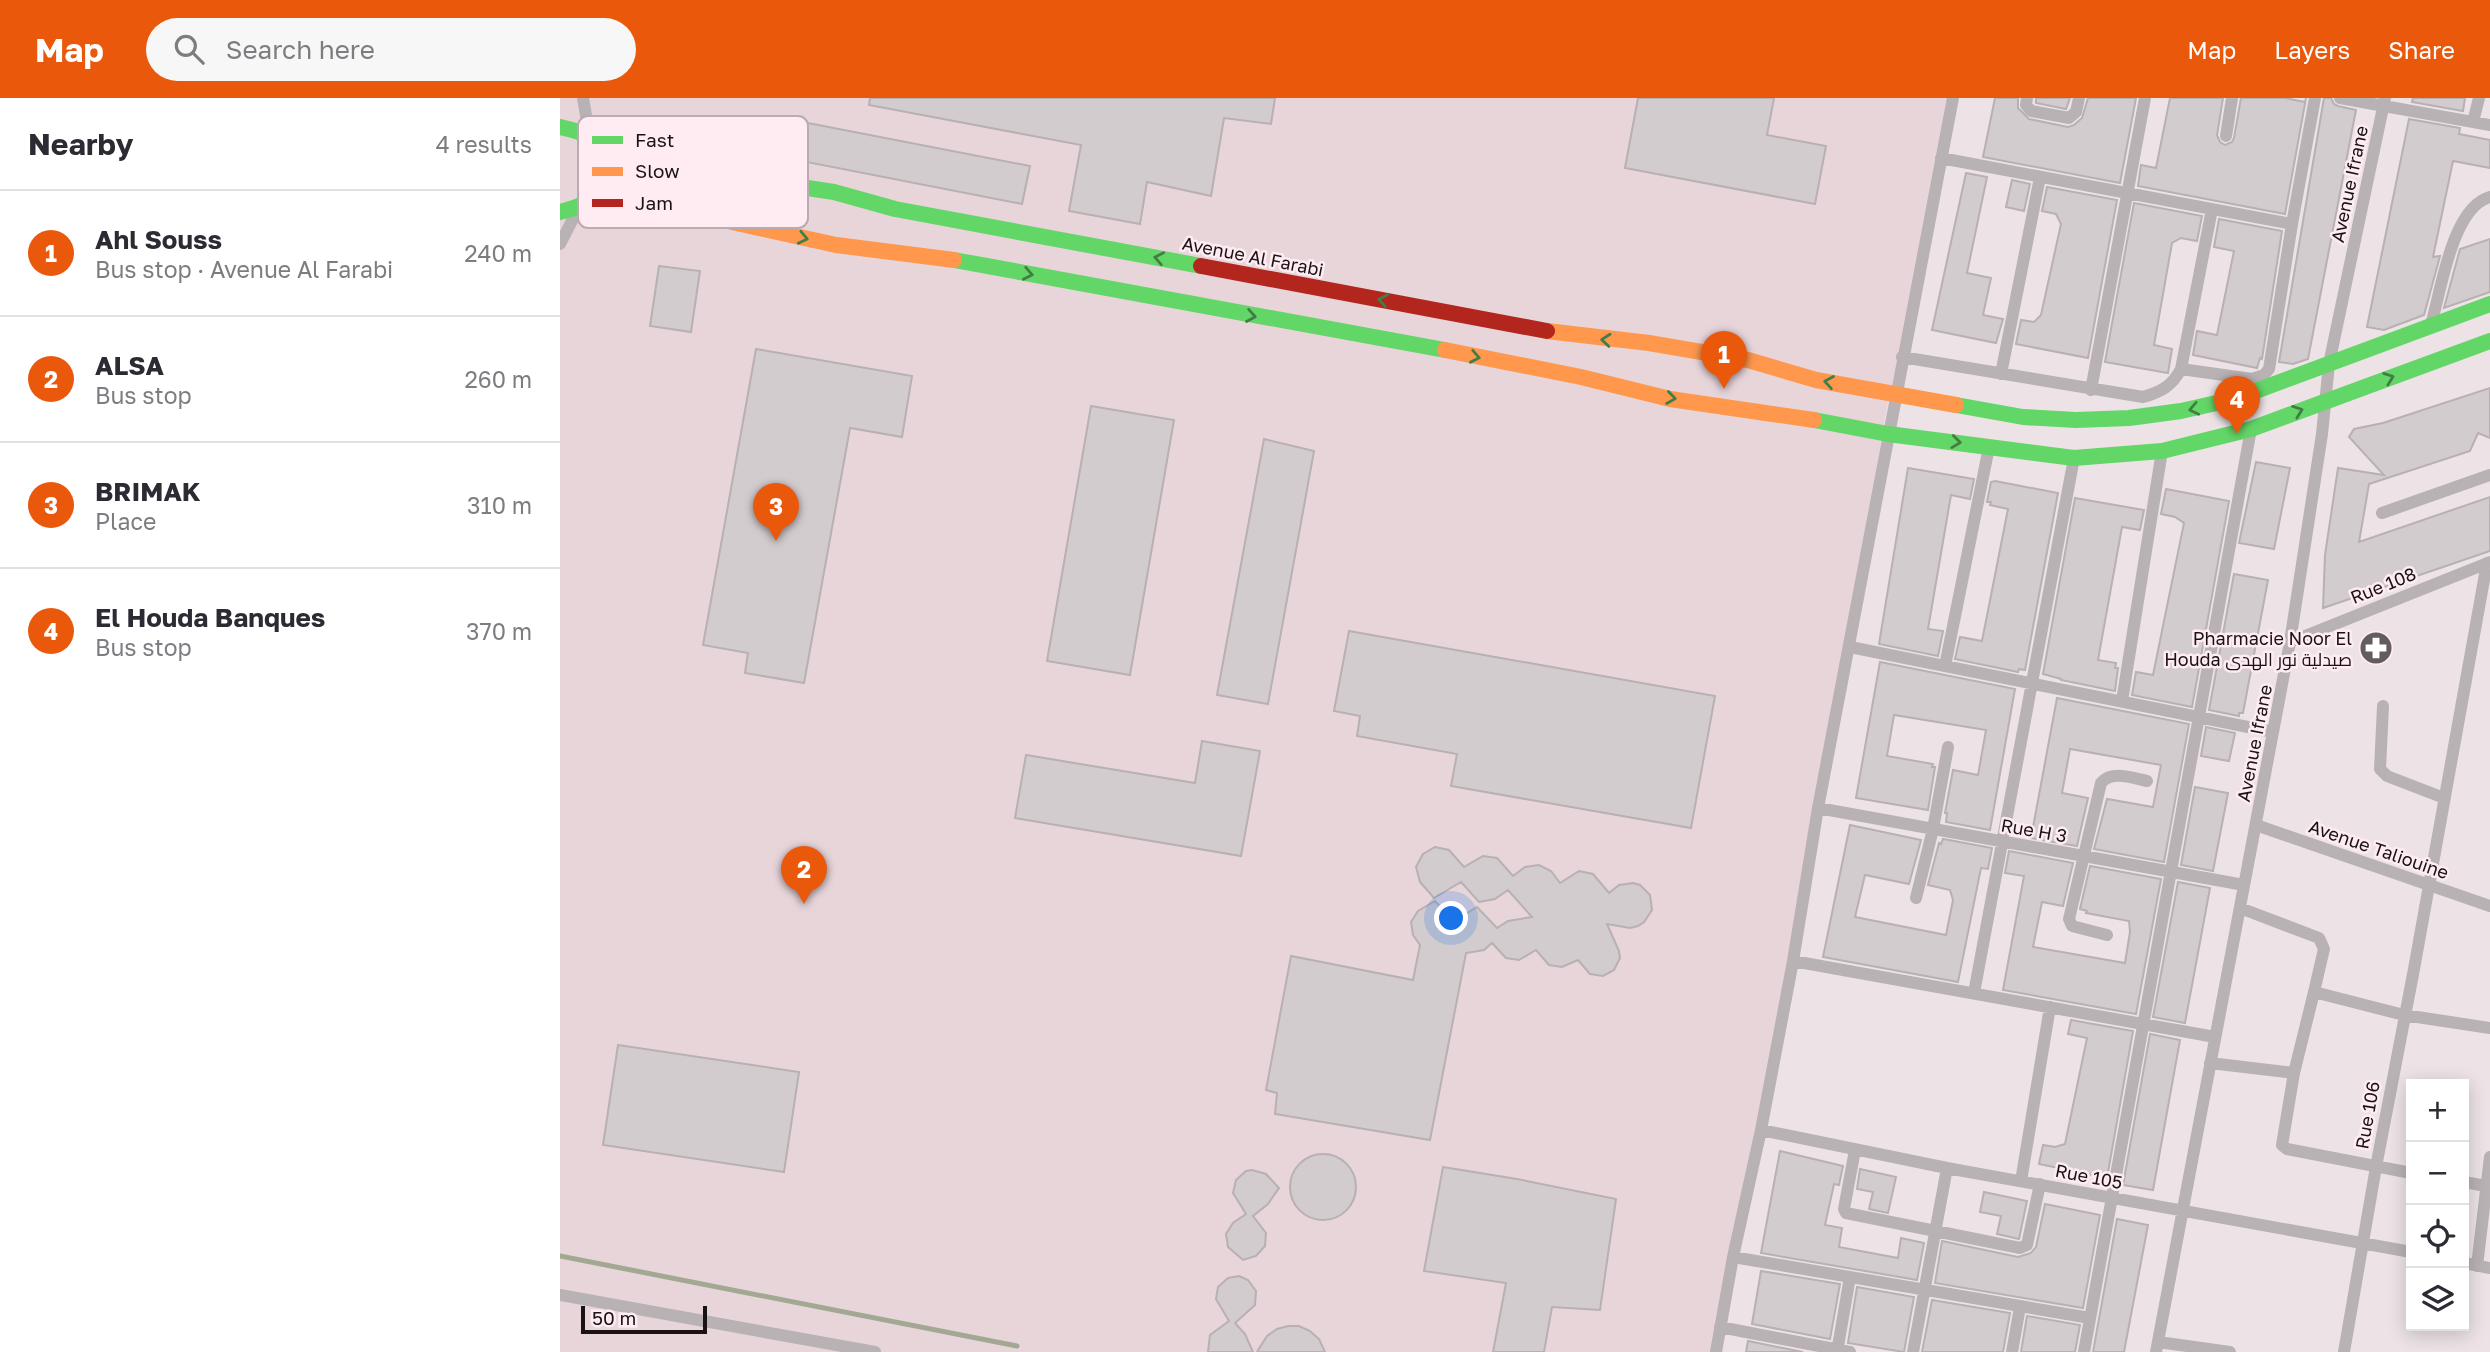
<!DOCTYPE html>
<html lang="en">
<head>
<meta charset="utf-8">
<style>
	:root { --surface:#fff; --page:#f7f7f7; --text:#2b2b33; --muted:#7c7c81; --line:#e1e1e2; --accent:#ea580c }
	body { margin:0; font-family:"Golos Text",Cairo,sans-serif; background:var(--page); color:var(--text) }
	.controls { position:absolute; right:21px; bottom:21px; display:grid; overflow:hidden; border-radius:0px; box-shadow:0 4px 18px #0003 }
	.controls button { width:63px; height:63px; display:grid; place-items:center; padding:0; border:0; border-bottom:2px solid var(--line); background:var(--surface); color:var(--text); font:35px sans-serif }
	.scale { position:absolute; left:21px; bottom:18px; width:126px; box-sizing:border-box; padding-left:7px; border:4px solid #191315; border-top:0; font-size:19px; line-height:24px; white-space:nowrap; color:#191315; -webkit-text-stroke:5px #feecf2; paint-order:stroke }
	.you { position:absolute; left:892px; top:821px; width:24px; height:24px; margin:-18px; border:5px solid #fff; border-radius:50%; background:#1a73e8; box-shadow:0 0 0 10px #1a73e833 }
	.badge { display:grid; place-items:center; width:46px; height:46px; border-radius:50%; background:var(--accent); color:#fff; font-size:23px; font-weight:700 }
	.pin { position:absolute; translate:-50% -58px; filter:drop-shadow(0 2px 4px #0008) }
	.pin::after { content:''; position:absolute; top:37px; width:24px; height:21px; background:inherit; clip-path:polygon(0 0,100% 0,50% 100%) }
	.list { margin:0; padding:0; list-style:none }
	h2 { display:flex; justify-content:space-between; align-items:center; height:91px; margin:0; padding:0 28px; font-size:30px }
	h2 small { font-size:23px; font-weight:400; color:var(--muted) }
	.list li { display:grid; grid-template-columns:46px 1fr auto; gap:21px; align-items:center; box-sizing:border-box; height:126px; padding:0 28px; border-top:2px solid var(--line) }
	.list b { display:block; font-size:26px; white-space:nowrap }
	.list p { margin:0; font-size:23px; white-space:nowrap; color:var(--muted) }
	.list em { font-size:23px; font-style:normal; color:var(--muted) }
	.icon { flex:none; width:38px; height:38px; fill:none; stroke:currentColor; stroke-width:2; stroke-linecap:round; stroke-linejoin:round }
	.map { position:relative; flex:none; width:1930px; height:1254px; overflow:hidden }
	header { display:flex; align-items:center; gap:42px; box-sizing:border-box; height:98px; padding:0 35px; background:var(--accent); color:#fff }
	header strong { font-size:33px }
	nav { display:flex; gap:38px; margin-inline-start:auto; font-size:24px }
	.search { width:490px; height:63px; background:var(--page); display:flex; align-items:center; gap:18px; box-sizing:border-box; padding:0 24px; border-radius:38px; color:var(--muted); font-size:26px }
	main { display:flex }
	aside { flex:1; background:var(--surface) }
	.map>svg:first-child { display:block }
	.built { fill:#e7d5da }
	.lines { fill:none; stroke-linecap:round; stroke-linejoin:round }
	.stream { stroke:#a3a893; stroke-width:5 }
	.building { fill:#d3ccce; stroke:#b8b0b3; stroke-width:2 }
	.street { stroke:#b8b2b4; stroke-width:12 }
	.fast { stroke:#63d668; stroke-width:16 }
	.slow { stroke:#ff974d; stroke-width:16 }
	.jam { stroke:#b3261e; stroke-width:16 }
	.oneway { stroke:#427e43 }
	.labels { text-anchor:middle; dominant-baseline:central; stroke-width:5; stroke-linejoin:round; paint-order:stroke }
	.street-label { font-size:18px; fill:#191315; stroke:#feecf2 }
	.poi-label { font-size:18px; fill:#191315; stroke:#feecf2; text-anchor:end }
	.key { fill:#feecf2; stroke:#b9abb0; stroke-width:2 }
	.key-label { font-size:19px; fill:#191315 }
</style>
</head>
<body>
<header>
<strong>Map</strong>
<div class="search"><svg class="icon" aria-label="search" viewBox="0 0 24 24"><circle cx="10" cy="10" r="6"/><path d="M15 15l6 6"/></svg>Search here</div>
<nav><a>Map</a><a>Layers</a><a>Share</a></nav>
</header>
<main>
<aside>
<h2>Nearby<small>4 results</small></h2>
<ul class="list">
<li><span class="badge">1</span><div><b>Ahl Souss</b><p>Bus stop · Avenue Al Farabi</p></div><em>240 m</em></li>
<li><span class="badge">2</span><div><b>ALSA</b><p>Bus stop</p></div><em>260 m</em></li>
<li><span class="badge">3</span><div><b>BRIMAK</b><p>Place</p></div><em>310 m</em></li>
<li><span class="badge">4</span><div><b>El Houda Banques</b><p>Bus stop</p></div><em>370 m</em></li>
</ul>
</aside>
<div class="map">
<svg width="1930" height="1254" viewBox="0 0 1930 1254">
	<rect width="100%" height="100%" fill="#ede3e6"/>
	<path class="built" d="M0,0h1392l-47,262 -17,42 -42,244 -131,706h-1155z"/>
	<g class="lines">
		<path class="stream" d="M0,1158l457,90"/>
	</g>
	<path class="building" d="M310,0h405l-4,26 -47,-6 -13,78 -64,-14 -7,42 -71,-13 12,-66 -212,-40z
		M1078,0h136l-7,37 59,11 -11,58 -190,-36z
		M1435,0h23v10l11,11 39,8 6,-2 8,-7 6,-20h48l-16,85 -137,-26z
		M1476,0h34l-4,11 -30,-6z
		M1610,0h53l-6,37 3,7 5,3 7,-3 2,-4 7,-40h44l20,4 1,-4 -21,116 -147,-28 3,-21 15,3z
		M1764,0h7l3,6 4,2 18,4 -48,249 -15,5 -14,-2z
		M1853,0h52l-2,13 -51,-9z
		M217,19l253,49 -8,38 -251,-49z
		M1849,21l51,9 -1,6 31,6v28l-37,-7 -20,96 7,-1 -16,59 -40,15 -17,-3z
		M1406,75l21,4 -20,96 24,5 -8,37 20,4 -7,24 -64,-13z
		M1452,82l18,4 -6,27 -18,-4z
		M1487,89l70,13 -29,158 -72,-14 5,-24 13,2 7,-7 20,-91 -5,-10 -14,-3z
		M1574,105l68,13 -5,25 -16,-3 -9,5 -18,102 18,4 -4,24 -63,-11z
		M1659,121l63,12 -20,128 -2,-1 -3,10 -64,-13 4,-24 20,4 17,-84 -20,-4z
		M1930,141v53l-46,16 16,-59z
		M99,168l41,5 -9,61 -41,-6z
		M196,251l156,27 -10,61 -52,-9 -46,255 -59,-10 3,-20 -45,-8z
		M1930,290v50l-12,-5 -8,18 -101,33 -10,58 131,-45v54l-167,57 2,-53 13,-87 46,7 -35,-38 5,-8 29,-6z
		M531,308l83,14 -44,255 -83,-14z
		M704,341l50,12 -46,253 -51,-9z
		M1696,364l34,6 -16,81 -35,-6z
		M1348,370l66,11 -4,20 -19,-4 -23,134 15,2 -5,25 -59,-12z
		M1435,383l63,12 -33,177 -6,-1 -1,3 -63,-13 5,-22 22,4 26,-132 -18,-4 1,-3h-4l4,-20z
		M1606,391l63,12 -37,206 -60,-12 4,-23 17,3 31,-152 -9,-6 -14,-3z
		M1515,400l69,12 -4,20 -18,-3 -24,133 18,3 -1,5h3l-3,23 -54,-11v-1l-18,-5z
		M1674,476l34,6 -25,133h-4v3l-30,-6z
		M789,533l366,65 -24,132 -240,-42 6,-32 -100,-18 3,-20 -26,-5z
		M1320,564l135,27 -25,141 -44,-8 1,-9h-2l8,-43 25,5 8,-45 -92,-15 -7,41 46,8 -1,3h3l-7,43 -72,-12z
		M1497,600l132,26 -25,138 -70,-13 13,-50 46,8 8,-42 -91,-16 -8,44 26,5 -11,48 -46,-8z
		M1646,629l29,6 -6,28 -28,-5z
		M642,643l58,10 -19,105 -226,-38 11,-63 169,28z
		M1635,689l33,6 -15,78 -32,-6z
		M1290,727l71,15 -12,44 -44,-9 -10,42 91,18 7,-35 -3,-10 -22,-5 11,-42 2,1 2,-5 49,9 -4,21 -7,-1 -23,114 -135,-25z
		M875,749l14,3 15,17 19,-11 14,2 16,18 12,-9 14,-2 12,6 9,12 19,-12 14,3 16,19 10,-8 14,-2 7,2 10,10 2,15 -8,12 -6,4 -8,2 -23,-4 12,27 1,7 -6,12 -11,6 -13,-2 -12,-14 -16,7 -13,-2 -13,-15 -17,10 -13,-2 -14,-15 -8,7 -18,3 -36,187 -155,-26 2,-21 -11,-3 25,-134 122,24 7,-35 -7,-10 -2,-13 7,-11 17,-10 19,20 23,-14 20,21 11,-7 24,-4 -24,-27 -13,9 -16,3 -18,-20 -27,16 -14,-16 -4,-15 7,-13z
		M1449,753l64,12 -10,43 -21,-4 -9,45 92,16 5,-31 -1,-11 -43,-8 1,-2 -7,-2 10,-43 71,13 -25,135 -133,-24 21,-114 -19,-3z
		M1618,784l32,6 -25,135 -32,-6z
		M1511,922l62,11 -26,147 -68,-14 4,-19 12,2 10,-3 22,-106 -19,-4z
		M1590,936l30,6 -27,150 -30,-5z
		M58,947l181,27 -15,100 -181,-27z
		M1220,1053l63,15 -4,19 -5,-1 -9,41 17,3 -3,19 59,11 3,-20 23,5 -7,37 -156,-27z
		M730 1089a33 33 0 1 1 66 0a33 33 0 1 1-66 0Z
		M883,1069l74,12 99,20 -16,111 -48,-3 -8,45h-51l13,-69 -82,-12z
		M1300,1071l36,8 -8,36 -19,-4 4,-17 -16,-3z
		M692,1072l14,4 13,14 -11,16 -15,12 13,17 -1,13 -9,10 -13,4 -15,-13 -2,-13 7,-11 13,-9 -13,-21 3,-13 10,-9z
		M1424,1094l43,9 -8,38 -22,-5 4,-18 -21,-4z
		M1485,1106l55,11 -17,93 -148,-25 7,-42 76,16 13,-4 5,-6z
		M1557,1121l31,6 -24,127h-31z
		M1201,1173l79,13 -10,55 -78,-15z
		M679,1178l9,4 8,11 -1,14 -20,18 10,11 8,18h-45l2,-17 19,-14 -13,-22 2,-12 10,-9z
		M1297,1189l57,10 -10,55 -56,-9z
		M1372,1202l78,13 -7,39h-81z
		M1467,1218l53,9 -5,27h-54z
		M728,1228h11l11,5 9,8 6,13h-68l10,-16 10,-7z
		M1188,1243l55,11h-57z"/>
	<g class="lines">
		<path class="street" d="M23,0l4,23 7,20
			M1467,0l-1,7 5,6 38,7 7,-6 3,-14
			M1780,0l150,27
			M1913,24l6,-24
			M1666,38l6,-38
			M1381,60l351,66
			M1652,111l-31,160 71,10 12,-4 5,-6 23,-145 23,-126
			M0,146l18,-35
			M1871,227c10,-34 21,-118 59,-128
			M1342,259l241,40c18,-5 29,-11 38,-28
			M1441,276l39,-197
			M1531,292l54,-292
			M1822,415l108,-38
			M1730,544l200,-80
			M1290,549l423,85
			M1385,568l44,-219
			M1562,603l40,-250
			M1823,608l-3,63 7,7 57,22
			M1258,710l426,77
			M1696,727l234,81
			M1356,800l17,-69 15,-82
			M1680,810l79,30 5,11 -10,43
			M1547,837l-35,-9 -3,-7 32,-136c11,-13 31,-5 46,-2
			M1233,863l422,76
			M1414,895l100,-535
			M1650,965l84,10
			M1201,1032l186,38 464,84
			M1295,1052l-11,59 2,4 174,35 7,-3 13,-61
			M1851,1075l-124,-24 -5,-4 12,-72 20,-81 90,23 86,13
			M1461,1083l29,-174
			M1904,1084l22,4
			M1173,1159l357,61
			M1904,1165l26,5
			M1917,1168l13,-109
			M0,1197l315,57
			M1160,1229l130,25
			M1598,1244l72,10
			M1156,1254l17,-95 28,-127 32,-169 25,-153 135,-710
			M1277,1254l13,-75
			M1353,1254l34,-184
			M1452,1254l8,-45
			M1524,1254l167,-923
			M1596,1254l134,-710 32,-208 7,-70 56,-266
			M1784,1254l32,-185 38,-198 73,-406"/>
		<path class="fast" d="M0,29c7,2 15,3 21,6 23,14 30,47 9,66 -9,8 -19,10 -30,13
			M42,59l232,35 61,17 306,57
			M394,162l491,90
			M1396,307l67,12 53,3 53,-2 52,-7 53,-12 256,-95
			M1254,322l74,14 186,24 88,-7 89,-22 239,-88"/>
		<path class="slow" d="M35,97l47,7 194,43 118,15
			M987,233l102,12 99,17 68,20 140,25
			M885,252l136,27 89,22 144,21"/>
		<path class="jam" d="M641,168l346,65"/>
	</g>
	<defs><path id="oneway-chevron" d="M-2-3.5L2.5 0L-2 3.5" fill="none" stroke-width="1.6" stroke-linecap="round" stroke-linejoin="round" transform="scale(1.75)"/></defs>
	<g class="oneway">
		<use href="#oneway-chevron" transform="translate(243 140) rotate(12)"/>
		<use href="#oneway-chevron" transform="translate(599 160) rotate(-169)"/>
		<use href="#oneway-chevron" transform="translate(468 176) rotate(11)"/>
		<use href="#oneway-chevron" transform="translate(823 202) rotate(-169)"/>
		<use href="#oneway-chevron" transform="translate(691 218) rotate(10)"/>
		<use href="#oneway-chevron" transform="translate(1046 242) rotate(-175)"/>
		<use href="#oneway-chevron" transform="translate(915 259) rotate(11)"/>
		<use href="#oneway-chevron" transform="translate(1829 280) rotate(-20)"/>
		<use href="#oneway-chevron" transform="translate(1269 284) rotate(-170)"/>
		<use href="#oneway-chevron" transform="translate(1111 300) rotate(8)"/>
		<use href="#oneway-chevron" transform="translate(1634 311) rotate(168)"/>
		<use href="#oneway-chevron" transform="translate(1738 313) rotate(-20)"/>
		<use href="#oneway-chevron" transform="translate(1396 344) rotate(7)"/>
	</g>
	<defs>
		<symbol id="pharmacy-disc" viewBox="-11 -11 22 22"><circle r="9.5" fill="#635c5e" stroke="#feecf2"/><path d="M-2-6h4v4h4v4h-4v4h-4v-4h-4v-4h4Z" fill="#fff"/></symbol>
	</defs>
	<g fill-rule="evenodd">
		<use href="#pharmacy-disc" x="1797" y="531" width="38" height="38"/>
	</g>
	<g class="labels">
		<g class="street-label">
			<text transform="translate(1789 86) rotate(-78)">Avenue Ifrane</text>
			<text transform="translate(693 158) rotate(11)">Avenue Al Farabi</text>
			<text transform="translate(1823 487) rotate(-22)">Rue 108</text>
			<text transform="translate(1694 645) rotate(-79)">Avenue Ifrane</text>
			<text transform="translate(1474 732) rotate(10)">Rue H 3</text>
			<text transform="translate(1819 751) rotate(19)">Avenue Taliouine</text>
			<text transform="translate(1807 1017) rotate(-80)">Rue 106</text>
			<text transform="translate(1529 1078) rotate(11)">Rue 105</text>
		</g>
		<g class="poi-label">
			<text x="1792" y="540">Pharmacie Noor El<tspan x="1792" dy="21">Houda صيدلية نور الهدى</tspan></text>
		</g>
	</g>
	<rect x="18" y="18" width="230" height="112" rx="10" class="key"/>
	<rect x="32" y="38" width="31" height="8" fill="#63d668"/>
	<rect x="32" y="69" width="31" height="9" fill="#ff974d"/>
	<rect x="32" y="101" width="31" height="8" fill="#b3261e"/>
	<g class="key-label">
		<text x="75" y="49">Fast</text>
		<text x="75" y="80">Slow</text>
		<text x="75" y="112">Jam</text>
	</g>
</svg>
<div class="controls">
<button>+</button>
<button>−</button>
<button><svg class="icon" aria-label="locate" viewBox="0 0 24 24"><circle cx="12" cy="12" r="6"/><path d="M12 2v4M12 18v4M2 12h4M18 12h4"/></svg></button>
<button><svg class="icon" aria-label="layers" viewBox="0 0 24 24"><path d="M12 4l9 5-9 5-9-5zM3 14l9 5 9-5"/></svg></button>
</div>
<div class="scale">50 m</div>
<div class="you"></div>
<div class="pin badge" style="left:1164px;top:291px">1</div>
<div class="pin badge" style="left:244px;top:806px">2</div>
<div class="pin badge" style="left:216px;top:443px">3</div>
<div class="pin badge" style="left:1677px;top:336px">4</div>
</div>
</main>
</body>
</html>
